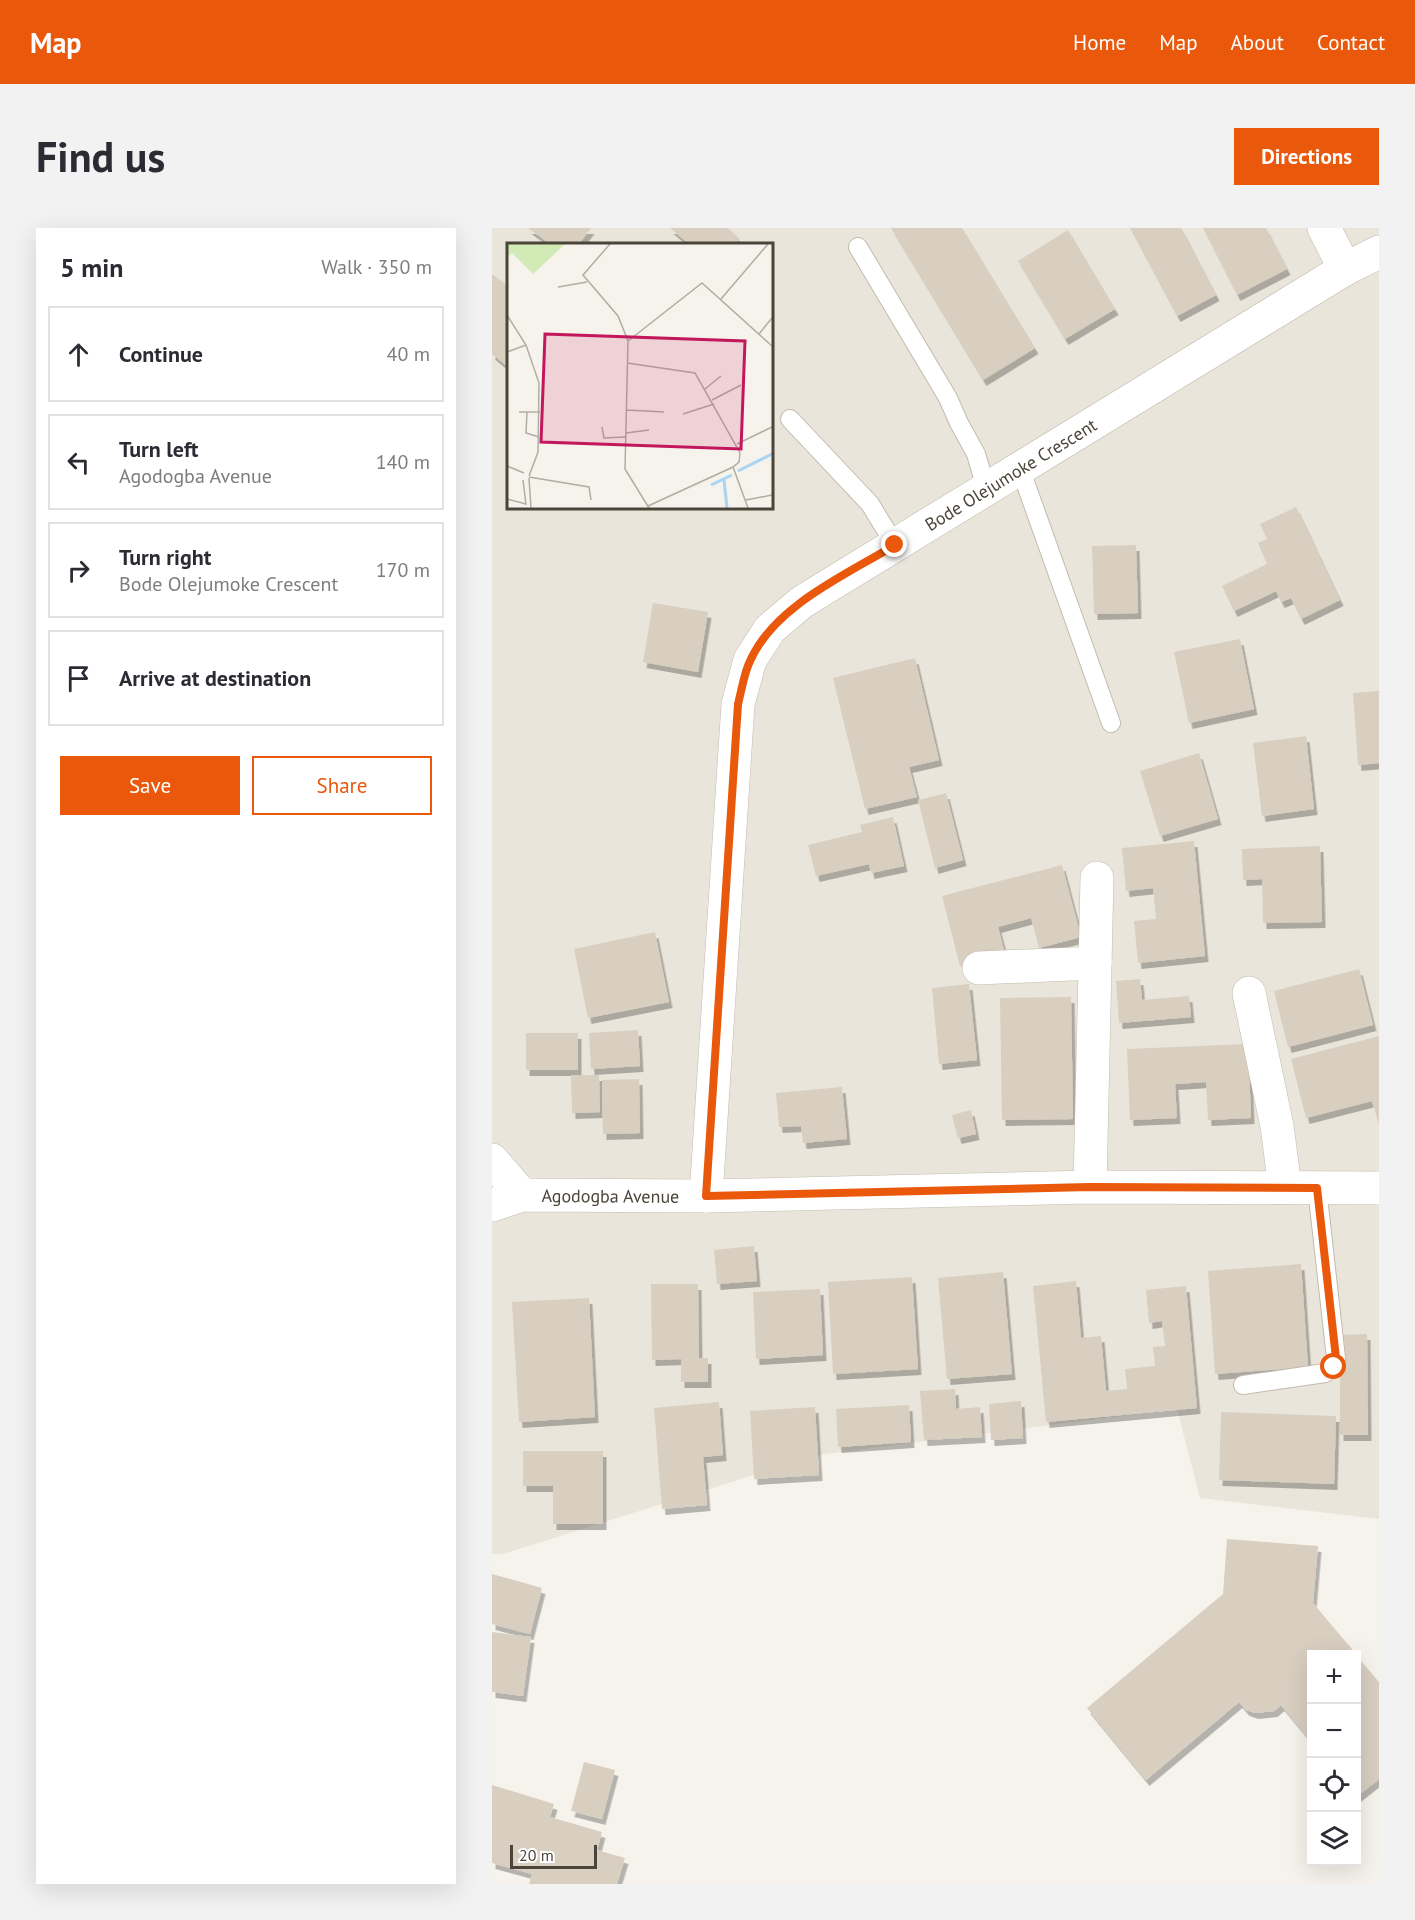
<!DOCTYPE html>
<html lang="en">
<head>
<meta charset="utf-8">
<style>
	:root { --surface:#fff; --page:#f2f2f3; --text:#2b2b33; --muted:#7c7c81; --line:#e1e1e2; --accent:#ea580c }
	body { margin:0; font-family:"PT Sans",sans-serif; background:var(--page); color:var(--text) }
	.controls { position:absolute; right:18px; bottom:18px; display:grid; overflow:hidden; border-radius:0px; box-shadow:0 6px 24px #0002 }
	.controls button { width:54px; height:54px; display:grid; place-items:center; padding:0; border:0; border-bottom:2px solid var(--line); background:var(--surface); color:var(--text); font:30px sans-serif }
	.scale { position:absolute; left:18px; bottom:15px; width:87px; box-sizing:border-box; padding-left:6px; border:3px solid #4b4439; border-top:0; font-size:16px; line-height:21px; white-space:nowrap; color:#4b4439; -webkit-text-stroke:4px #fff; paint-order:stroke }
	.stop { position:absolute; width:18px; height:18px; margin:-14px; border:4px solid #ea580c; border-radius:50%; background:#fff }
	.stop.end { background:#ea580c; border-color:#fff; box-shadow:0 2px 6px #0008 }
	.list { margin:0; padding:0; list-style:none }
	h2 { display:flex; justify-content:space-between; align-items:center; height:78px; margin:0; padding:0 24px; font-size:26px }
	h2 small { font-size:20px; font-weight:400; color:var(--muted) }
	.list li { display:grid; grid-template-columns:39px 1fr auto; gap:18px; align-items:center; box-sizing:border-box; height:96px; margin:0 12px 12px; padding:0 12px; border:2px solid var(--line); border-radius:0px }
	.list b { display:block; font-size:22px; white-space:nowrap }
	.list p { margin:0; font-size:20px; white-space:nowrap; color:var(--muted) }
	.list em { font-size:20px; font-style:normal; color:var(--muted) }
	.actions { display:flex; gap:12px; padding:18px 24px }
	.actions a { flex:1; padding:14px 0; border:2px solid var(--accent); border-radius:0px; text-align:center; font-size:21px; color:var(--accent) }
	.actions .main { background:var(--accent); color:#fff }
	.icon { flex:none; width:33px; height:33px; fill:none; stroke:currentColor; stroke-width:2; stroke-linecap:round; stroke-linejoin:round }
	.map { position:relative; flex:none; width:887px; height:1656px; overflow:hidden; border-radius:0px }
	header { display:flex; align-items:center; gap:36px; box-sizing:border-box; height:84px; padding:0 30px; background:var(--accent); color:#fff }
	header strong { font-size:28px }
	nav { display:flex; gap:33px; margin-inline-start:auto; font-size:21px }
	.intro { display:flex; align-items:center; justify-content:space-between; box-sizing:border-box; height:144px; padding:0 36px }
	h1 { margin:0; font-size:42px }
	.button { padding:15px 27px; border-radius:0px; background:var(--accent); color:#fff; font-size:21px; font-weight:700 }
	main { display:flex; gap:36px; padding:0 36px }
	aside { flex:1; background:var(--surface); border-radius:0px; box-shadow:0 6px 24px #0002 }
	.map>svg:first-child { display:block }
	.residential { fill:#eae5da; fill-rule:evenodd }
	.building { fill:#d8cfc1; filter:url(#shadow) }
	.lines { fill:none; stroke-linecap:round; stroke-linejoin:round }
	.lane-casing { stroke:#c2bbae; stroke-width:20 }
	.street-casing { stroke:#c2bbae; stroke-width:34 }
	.lane { stroke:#fff; stroke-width:18 }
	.street { stroke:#fff; stroke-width:33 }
	.route { stroke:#ea580c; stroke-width:8 }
	.labels { text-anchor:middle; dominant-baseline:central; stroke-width:4.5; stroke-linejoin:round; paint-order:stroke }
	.street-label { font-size:18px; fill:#4b4439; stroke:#fff }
	.inset-river { fill:none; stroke:#a9d4f2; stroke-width:3 }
	.inset-road { fill:none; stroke:#b2ada4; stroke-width:1.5 }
	.view { fill:#c2185b; fill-opacity:0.15; stroke:#c2185b; stroke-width:3 }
	.inset-edge { fill:none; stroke:#4b4439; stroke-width:3 }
</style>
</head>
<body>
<header>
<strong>Map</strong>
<nav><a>Home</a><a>Map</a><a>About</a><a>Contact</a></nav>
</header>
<div class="intro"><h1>Find us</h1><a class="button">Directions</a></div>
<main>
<aside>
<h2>5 min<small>Walk · 350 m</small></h2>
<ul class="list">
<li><svg class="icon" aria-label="ahead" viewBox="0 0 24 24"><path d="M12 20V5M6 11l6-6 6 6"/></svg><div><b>Continue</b></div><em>40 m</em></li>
<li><svg class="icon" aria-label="left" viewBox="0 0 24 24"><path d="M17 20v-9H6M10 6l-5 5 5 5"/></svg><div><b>Turn left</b><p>Agodogba Avenue</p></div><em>140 m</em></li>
<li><svg class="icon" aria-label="right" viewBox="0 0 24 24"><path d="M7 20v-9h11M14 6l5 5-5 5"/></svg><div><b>Turn right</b><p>Bode Olejumoke Crescent</p></div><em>170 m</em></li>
<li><svg class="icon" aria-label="arrive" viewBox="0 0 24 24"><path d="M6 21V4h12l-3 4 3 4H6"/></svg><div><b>Arrive at destination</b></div></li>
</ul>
<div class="actions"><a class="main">Save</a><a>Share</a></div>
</aside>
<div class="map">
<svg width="887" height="1656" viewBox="0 0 887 1656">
	<defs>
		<filter id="shadow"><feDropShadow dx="3.5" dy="6" stdDeviation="0" flood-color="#0004"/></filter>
	</defs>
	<rect width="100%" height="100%" fill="#f6f3ec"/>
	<path class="residential" d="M0,0h887v1291l-179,-21 -23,-89 -360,46 -314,99h-11zM16,16h263v263h-263z"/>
	<path class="building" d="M36,0h63l-12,16h-29z
		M178,0h58l12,11 -5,5h-46z
		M399,0h71l73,120 -52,32z
		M638,0h51l35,67 -39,21z
		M711,0h63l21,41 -50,26z
		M576,2l47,79 -50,30 -47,-78z
		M0,46l16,12v81l-16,-13z
		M804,279l44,93 -39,19 -10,-21 -10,4 -5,-11 -42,20 -12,-25 45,-22 -9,-21 9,-4 -7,-15z
		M644,317l2,68 -44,1 -2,-68z
		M161,375l55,9 -10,60 -55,-10z
		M748,411l14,70 -65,14 -15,-71z
		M423,430l24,102 -30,7 8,30 -52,12 -32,-131z
		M887,463v72l-21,2 -5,-72z
		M814,508l8,73 -52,7 -9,-73z
		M707,525l19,66 -58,17 -20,-65z
		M454,565l17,67 -28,8 -17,-68z
		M401,589l11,49 -33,7 -2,-9 -53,12 -8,-31 54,-13 -2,-7z
		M702,613l11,115 -67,7 -4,-42 22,-2 -3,-31 -27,3 -4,-43z
		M828,618l2,76 -59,1 -1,-44 -19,1 -1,-31z
		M570,637l19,72 -42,11 -8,-30 -33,9 7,27 -45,12 -18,-70z
		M163,704l14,70 -81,16 -14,-69z
		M867,741l14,56 -85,22 -14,-56z
		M648,751l2,21 47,-4 2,21 -72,6 -3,-42z
		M477,756l8,76 -38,4 -7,-76z
		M579,769l2,122 -71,1 -2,-122z
		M146,802l2,36 -49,3 -2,-36z
		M34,805h52v37h-52z
		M887,808v89l-7,-24 -66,17 -15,-59z
		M756,816l3,74 -43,2 -2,-38 -31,2 2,34 -47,2 -3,-71z
		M79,847h28l1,37 -28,1z
		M147,851l1,54 -37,1 -1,-54z
		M350,859l5,52 -44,4 -2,-17 -22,1 -3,-34z
		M479,882l5,24 -18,4 -6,-23z
		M262,1018l3,35 -40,3 -3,-34z
		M809,1036l7,103 -93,7 -7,-103z
		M511,1044l9,102 -65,5 -9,-101z
		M420,1049l6,92 -85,5 -5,-92z
		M584,1053l5,57 20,-2 5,55 21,-2 -2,-20 30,-3 -2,-19 12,-1 -3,-25 -13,2 -3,-33 40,-4 11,122 -151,14 -13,-136z
		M159,1056h47l1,74h9v24h-27v-23l-29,1z
		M328,1061l3,66 -67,4 -3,-67z
		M97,1070l6,119 -76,5 -7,-120z
		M875,1106l1,101h-28v-100z
		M463,1161l1,20 24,-2 2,30 -58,3 -4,-49z
		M529,1173l2,37 -32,2 -2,-36z
		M227,1174l4,53 -20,2 4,48 -45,4 -8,-101z
		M417,1177l2,37 -73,5 -2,-38z
		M323,1179l4,68 -65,4 -4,-68z
		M729,1184l115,4 -2,68 -115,-4z
		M31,1223h80v73h-50v-38h-30z
		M735,1311l91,7 -5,57 43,51h-44v88l-31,-37 -7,6 -19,2 -9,-3 -7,-8 -93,78 -59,-72 136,-114z
		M0,1346l50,14 -12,46 -38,-10z
		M0,1404l39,5 -8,59 -31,-4z
		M864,1427l23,27v97l-23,18z
		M92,1534l31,8 -13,49 -31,-8z
		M0,1557l62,19 -4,13 52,15 -5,18 28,8 -8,26h-88l3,-10 -40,-11z"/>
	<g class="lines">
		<defs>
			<path id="lane" d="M366,19l90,151 11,25 17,31 10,34
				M298,191l80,85 25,41
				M528,240l91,255
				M751,1157l82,-12 9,-6 2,-9 -19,-170"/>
			<g id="street">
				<path d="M832,0l21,41"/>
				<path d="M487,740l116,-5"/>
				<path d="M757,765l28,133 8,61"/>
				<path d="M0,932l30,35"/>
				<path d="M598,959l7,-309"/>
				<path id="s1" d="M214,968l32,-492 12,-44 20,-31 32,-27 543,-333 34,-17"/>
				<path id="s2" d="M0,977l30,-10 184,1 384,-9 289,1"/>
			</g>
		</defs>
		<use href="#lane" class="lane-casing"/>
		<use href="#street" class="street-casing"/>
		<use href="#lane" class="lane"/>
		<use href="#street" class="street"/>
	</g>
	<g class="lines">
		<path class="route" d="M403,317c-49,30 -119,60 -144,114 -7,13 -9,30 -13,45l-32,492 384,-9 227,1 19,170 -2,9"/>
	</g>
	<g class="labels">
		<g class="street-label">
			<text stroke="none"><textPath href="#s1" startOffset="862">Bode Olejumoke Crescent</textPath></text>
			<text stroke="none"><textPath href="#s2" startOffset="120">Agodogba Avenue</textPath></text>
		</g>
	</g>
	<g transform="translate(15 15)">
		<rect width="266" height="266" fill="#f6f3ec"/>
		<path d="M0,1h58l-32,30 -21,-21 -5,4z" fill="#d2eab5"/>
		<path class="inset-river" d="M231,228l34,-17M217,237l3,28M204,242l21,-10"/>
		<path class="inset-road" d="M103,1l-27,31 35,41 10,25 -3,128 24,39M51,44l29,-5M214,56l47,-55M0,72l19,30 13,38 -1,69 -9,24M252,91l13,-16M121,98l74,-58 70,63M0,109l19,-7M120,120l68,10 45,80 -1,9 -6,5 -85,39M198,146l16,-13M205,157l29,-15M120,167l37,2M12,169h21M20,169l-1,21 13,4M176,171l31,-10M95,184l2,11 21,-1M119,190l23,-3M230,201l35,-17M0,223l17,7M226,224l15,41M22,234l60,10 2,13M22,235l2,30M16,237l3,25M0,256l19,5M239,257l26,-5"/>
		<path class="view" d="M38,91l200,7 -4,108 -200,-7z"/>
		<rect width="266" height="266" class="inset-edge"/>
	</g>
</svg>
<div class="controls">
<button>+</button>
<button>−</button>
<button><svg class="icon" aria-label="locate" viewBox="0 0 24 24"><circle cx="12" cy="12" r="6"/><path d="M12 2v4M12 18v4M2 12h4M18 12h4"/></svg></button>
<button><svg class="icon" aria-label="layers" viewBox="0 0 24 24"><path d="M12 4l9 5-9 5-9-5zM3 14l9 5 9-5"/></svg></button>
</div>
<div class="scale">20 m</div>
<div class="stop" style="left:842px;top:1139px"></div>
<div class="stop end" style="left:403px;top:317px"></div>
</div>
</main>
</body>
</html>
